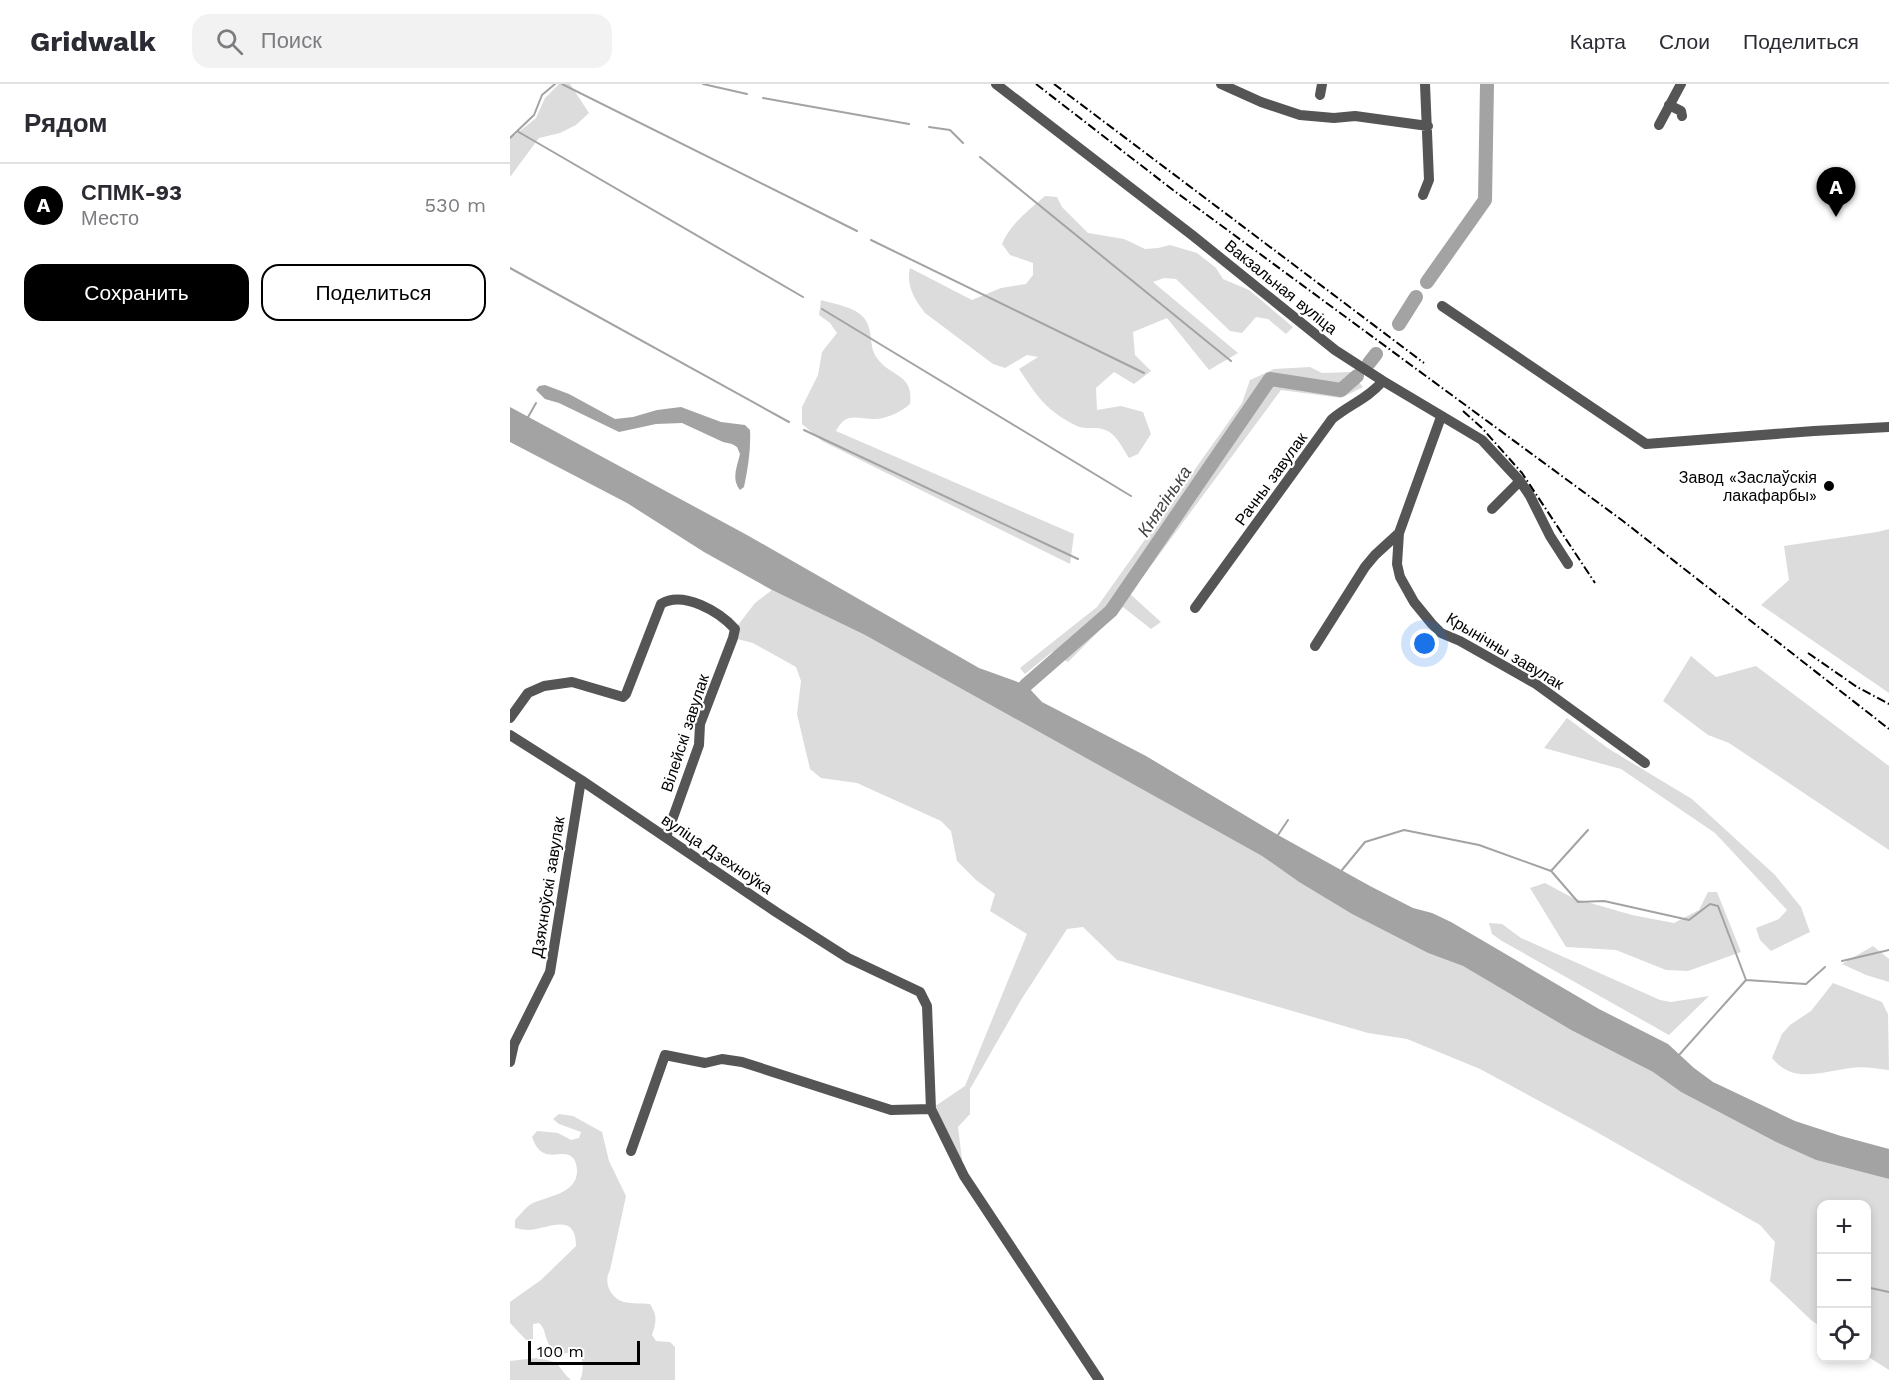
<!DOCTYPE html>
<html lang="ru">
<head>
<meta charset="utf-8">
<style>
	:root { --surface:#fff; --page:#f2f2f3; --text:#2b2b33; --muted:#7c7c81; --line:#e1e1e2; --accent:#000 }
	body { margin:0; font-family:"Work Sans",sans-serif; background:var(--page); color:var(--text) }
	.controls { position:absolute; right:18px; bottom:18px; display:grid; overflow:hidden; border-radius:12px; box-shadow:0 3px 9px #0003 }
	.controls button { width:54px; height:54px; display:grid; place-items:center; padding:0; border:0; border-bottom:2px solid var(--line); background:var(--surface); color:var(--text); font:30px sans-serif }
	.scale { position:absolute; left:18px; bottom:15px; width:112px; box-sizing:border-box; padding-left:6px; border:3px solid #000; border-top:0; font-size:16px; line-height:21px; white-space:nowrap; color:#000; -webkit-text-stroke:4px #fff; paint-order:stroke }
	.you { position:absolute; left:915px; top:560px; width:21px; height:21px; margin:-15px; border:4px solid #fff; border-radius:50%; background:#1a73e8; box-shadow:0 0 0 9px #1a73e833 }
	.badge { display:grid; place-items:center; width:39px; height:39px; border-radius:50%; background:var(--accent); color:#fff; font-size:20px; font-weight:700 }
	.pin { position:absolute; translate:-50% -50px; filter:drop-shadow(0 2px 3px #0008) }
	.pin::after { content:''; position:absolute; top:32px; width:21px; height:18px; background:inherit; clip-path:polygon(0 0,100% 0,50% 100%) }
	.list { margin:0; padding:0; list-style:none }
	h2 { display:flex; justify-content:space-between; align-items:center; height:78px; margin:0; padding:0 24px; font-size:26px }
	h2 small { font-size:20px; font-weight:400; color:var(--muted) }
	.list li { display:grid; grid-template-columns:39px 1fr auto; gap:18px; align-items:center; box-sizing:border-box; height:84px; padding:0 24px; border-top:2px solid var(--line) }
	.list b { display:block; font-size:22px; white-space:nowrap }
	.list p { margin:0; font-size:20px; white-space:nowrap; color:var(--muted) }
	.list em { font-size:20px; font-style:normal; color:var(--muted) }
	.actions { display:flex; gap:12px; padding:18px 24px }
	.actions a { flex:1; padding:14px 0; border:2px solid var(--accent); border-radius:18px; text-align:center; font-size:21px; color:var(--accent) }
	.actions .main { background:var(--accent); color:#fff }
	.icon { flex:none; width:33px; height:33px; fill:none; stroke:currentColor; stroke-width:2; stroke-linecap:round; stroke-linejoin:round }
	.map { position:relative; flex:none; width:1379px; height:1296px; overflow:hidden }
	header { display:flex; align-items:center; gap:36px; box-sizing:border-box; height:84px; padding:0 30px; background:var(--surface); border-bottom:2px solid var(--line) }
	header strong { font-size:28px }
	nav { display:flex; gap:33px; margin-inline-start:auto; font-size:21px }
	.search { width:420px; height:54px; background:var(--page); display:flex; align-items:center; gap:15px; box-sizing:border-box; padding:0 21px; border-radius:18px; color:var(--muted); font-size:22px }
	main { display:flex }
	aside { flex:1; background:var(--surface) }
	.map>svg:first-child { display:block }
	.green { fill:#dcdcdc }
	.water { fill:#a3a3a3 }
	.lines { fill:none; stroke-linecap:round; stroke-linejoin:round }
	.stream { stroke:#a3a3a3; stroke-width:2 }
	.river { stroke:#a3a3a3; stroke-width:14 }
	.minor { stroke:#555; stroke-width:10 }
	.rail { stroke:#000; stroke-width:2; stroke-dasharray:9 3 1.5 3; stroke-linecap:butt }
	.poi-dot { fill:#000; stroke:#fff; stroke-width:2 }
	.labels { text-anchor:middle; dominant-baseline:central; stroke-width:4.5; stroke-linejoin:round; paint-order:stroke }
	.street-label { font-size:16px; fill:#000; stroke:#fff }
	.poi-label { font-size:16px; fill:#000; stroke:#fff; text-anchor:end }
	.water-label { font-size:18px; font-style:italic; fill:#444; stroke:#fff }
</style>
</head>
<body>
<header>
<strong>Gridwalk</strong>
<div class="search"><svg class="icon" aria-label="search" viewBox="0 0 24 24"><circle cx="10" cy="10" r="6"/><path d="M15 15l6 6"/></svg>Поиск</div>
<nav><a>Карта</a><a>Слои</a><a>Поделиться</a></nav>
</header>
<main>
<aside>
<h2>Рядом<small></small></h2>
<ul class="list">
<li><span class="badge">A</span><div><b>СПМК-93</b><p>Место</p></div><em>530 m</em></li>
</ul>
<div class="actions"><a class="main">Сохранить</a><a>Поделиться</a></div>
</aside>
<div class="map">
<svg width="1379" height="1296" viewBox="0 0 1379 1296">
	<rect width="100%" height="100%" fill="#fff"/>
	<path class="green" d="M49,0h11l19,29 -13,12 -16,8 -21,5 -29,39v-41l5,-1 21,-17 9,-20z
		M535,112l12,1 5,10 26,26 36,6 21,10 13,-1 12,-3 27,8 19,15 7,11 26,11 44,37 -7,7 -18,-15 -12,-2 -14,16 -12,-2 -54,-52 -12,-1 -11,4 85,71 -29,17 -42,-52 -34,14 2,23 16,16 -17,13 -20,-12 -18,16 1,22 24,-4 22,6 8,22 -13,20 -9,4c-6,-9 -13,-25 -24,-28 -9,-4 -19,0 -28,-4 -31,-15 -40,-30 -58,-57l19,-12 -11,-2 -22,13 -12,-4 -68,-51c-11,-14 -19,-28 -15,-45l62,32 29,-12 25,-4 7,-9v-12l-23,-8 -8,-11c8,-20 27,-34 43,-48z
		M311,216c14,4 34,7 43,18 10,12 4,28 13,40 14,20 37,15 33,46 -9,8 -23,15 -36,15 -17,0 -28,-8 -38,12l238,103 -4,30 -248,-123 -20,-17v-17l16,-32 4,-23 15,-19 -7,-10 -11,-8z
		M800,283l12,6 28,-1 13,15 -22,11 -60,-8 -151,204 31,28 -10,7 -28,-22 -55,55 -16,-10 -27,22 -5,-6 77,-61 145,-204 8,-23 24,-11z
		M1379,445v164l-128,-88 28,-25 -5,-34 93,-14z
		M262,506l93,45 397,221 37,26 53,32 76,39 35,13 108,64 82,42 28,20 95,50 40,18 73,19v191l-22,-14 -1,-152h-44l-1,123 -10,-7 -41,-39 5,-39 -15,-17 -167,-95 -113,-61 -73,-30 -39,-6 -251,-73 -34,-33 -16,2 -46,71 -51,89v25l-12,13 6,49 -33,-67 34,-23 62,-152 -37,-23 5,-17 -19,-14 -19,-19 -6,-30 -10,-10 -84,-38 -36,-5 -11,-9 -13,-55 4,-33 -5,-14 -43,-24 -20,-5 2,-9 20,-26z
		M1181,572l25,21 40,-11 133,100v84l-160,-107 -21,-8 -45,-34z
		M1057,634l42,31 83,50 83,76 26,32 9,25 -39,19 -11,-11 -4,-12 23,-9 8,-9 -72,-77 -94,-64 -77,-21z
		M1035,799l28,15 59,17 42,8 25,-13 9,-18h9l24,60 -53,19 -22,-1 -50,-20 -50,-3 -36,-59z
		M979,839l13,1 19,14 139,62 11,2 38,-6 -40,39 -167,-94 -10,-7z
		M1363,862l16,13v23l-23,-7 -24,-11z
		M1323,899l49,19 6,12 1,56c-12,-1 -26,-4 -38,-2 -29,3 -57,17 -79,-10l10,-24 8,-9 21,-14z
		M49,1030l14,2 29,16 7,29 17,35 -16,74c-7,12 0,28 14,32 8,2 18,1 26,2 8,13 6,18 2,31l4,6 14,1 5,5v33h-95c5,-10 2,-21 -1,-31 -11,8 -28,5 -32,-9 -3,-7 -2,-12 -8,-17l-6,1v15l-7,1 -16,-17v-21l31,-22 35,-34c0,-34 -27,-18 -46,-16 -5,0 -10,-1 -15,-2v-8c5,-5 10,-12 16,-16 16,-8 46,-10 46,-33 0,-4 -1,-10 -4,-13 -11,-12 -30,10 -41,-21l5,-6 21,2 13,7 8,-2 2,-6 -22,-8 -6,-5z
		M26,1274c28,4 18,6 35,22h-61v-19z"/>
	<path class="water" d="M35,301l24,9 46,25 18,-2 24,-7 24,-3 40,15 24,3 5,5c1,19 -2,38 -6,57l-4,3c-9,-11 -3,-23 0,-36l-3,-7 -5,-3 -9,-2 -41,-19 -26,1 -37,8 -60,-29 -14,-4 -9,-9 3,-4z
		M0,323l237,128 232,133 47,17 16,17 104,54 132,79 92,51 43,22 19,5 19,9 148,87 69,35 26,24 19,14 82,39 46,15 48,13v30l-73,-19 -40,-18 -95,-50 -28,-20 -82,-42 -108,-64 -35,-13 -76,-39 -53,-32 -37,-26 -397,-221 -93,-45 -68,-38 -77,-49 -117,-61z"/>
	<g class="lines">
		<path class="stream" d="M52,0l295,147
			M193,0l44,10
			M253,14l146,26
			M419,43l21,3 13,13
			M7,47l286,166
			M0,54l24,-23 8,-20 13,-11
			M470,73l251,204
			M361,156l273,133
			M0,184l279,154
			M312,225l309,187
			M17,335l9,-16
			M294,346l274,129
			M768,751l10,-15
			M832,786l23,-28 39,-12 75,15 72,26 37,-41
			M1042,788l26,30 26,-1 85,19 21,-16 8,2 28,74
			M1332,877l47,-11
			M1169,971l67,-75 60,4 19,-17
			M1356,1203l23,5"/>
		<path class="river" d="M917,198l58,-82 2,-116
			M889,240l17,-27
			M859,279l7,-9
			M505,615l11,-14 85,-74 159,-232 71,11 16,-14"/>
		<path class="minor" d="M486,0l196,151 143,115 48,31 99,59 38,41 -28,28
			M711,0l40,18 39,13 34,3 21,-2 73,10
			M810,11l2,-11
			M1159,21l12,6 1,5
			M1149,41l22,-41
			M913,111l6,-15 -4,-96
			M932,222l204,138 168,-13 75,-4
			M1010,397l10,15 20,40 18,28
			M889,449l-2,31 3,13 14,25 18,22 9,9 19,8 76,43 109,79
			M685,524l137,-189c18,-15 34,-19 51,-38
			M805,562l50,-79 10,-12 24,-22 42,-116
			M0,634l18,-25 16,-7 28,-4 51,15 3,-3 35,-90c22,-14 59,8 74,25l-2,9 -33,86 -1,21 -33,92
			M0,651l71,45 195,132 72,46 72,34 7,14 4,103 33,67 135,204
			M0,978l4,-18 36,-72 31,-192
			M121,1067l34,-96 40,8 17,-4 20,3 149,48 40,-1"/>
		<path class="rail" d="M526,0l137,106 450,331 266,208
			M544,0l370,279
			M953,327l19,17 40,45 73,110
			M1298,569l49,34 32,17"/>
	</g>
	<circle class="poi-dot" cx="1319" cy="402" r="6"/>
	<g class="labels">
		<g class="street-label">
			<text transform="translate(771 203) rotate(39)">Вакзальная вуліца</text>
			<text transform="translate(761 395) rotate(-54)">Рачны завулак</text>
			<text transform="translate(995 567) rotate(31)">Крынічны завулак</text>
			<text transform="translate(175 649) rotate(-72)">Вілейскі завулак</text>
			<text transform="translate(207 770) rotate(34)">вуліца Дзехноўка</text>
			<text transform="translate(38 803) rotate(-81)">Дзяхноўскі завулак</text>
		</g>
		<g class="poi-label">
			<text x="1307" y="393">Завод «Заслаўскія<tspan x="1307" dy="18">лакафарбы»</tspan></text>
		</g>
		<g class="water-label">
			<text transform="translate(654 417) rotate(-56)">Княгінька</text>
		</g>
	</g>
</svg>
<div class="controls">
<button>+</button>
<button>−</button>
<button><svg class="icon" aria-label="locate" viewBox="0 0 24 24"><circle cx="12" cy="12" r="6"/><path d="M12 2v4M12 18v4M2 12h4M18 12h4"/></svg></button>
</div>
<div class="scale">100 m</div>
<div class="you"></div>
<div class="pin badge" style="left:1326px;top:133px">A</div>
</div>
</main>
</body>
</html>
